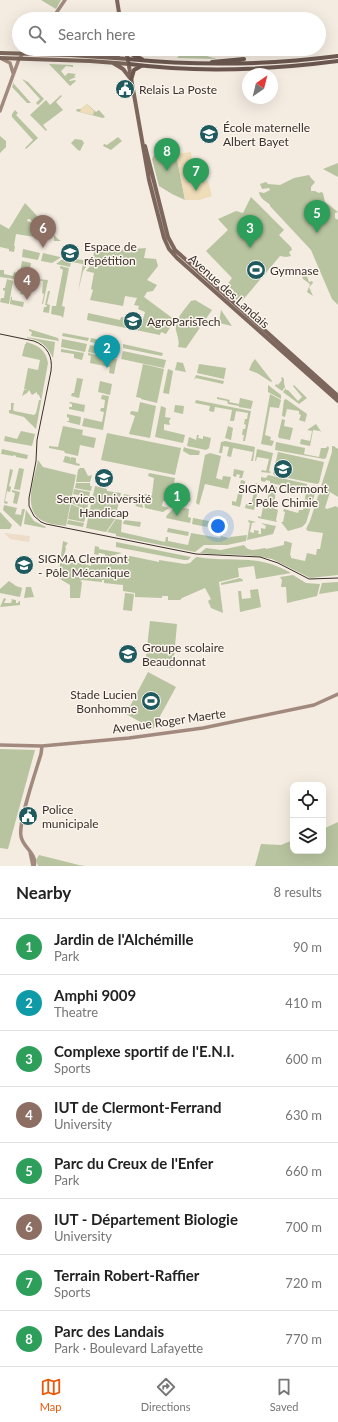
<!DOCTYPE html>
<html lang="en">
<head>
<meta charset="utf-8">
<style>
	:root { --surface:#fff; --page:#f2f2f2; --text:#222; --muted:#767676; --line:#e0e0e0; --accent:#ea580c }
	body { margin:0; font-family:Lato,sans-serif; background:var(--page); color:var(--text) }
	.controls { position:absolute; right:12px; bottom:12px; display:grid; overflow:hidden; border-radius:8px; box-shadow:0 4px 16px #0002 }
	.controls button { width:36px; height:36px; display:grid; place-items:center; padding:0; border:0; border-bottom:1px solid var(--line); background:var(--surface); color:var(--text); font:20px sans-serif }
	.compass { position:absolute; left:242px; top:68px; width:36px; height:36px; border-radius:50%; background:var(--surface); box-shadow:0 4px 16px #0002; rotate:35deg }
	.you { position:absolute; left:218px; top:526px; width:14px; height:14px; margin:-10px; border:3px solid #fff; border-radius:50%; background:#1a73e8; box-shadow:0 0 0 6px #1a73e833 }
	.badge { display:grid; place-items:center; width:26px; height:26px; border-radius:50%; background:var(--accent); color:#fff; font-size:13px; font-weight:700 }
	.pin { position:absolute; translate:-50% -33px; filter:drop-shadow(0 1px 2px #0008) }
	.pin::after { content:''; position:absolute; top:21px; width:14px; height:12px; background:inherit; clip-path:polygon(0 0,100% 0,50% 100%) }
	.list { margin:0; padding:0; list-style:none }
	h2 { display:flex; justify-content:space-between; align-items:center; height:52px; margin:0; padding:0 16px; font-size:17px }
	h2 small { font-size:13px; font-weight:400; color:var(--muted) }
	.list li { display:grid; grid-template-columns:26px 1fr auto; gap:12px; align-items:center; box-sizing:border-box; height:56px; padding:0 16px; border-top:1px solid var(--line) }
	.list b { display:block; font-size:15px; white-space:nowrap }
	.list p { margin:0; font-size:13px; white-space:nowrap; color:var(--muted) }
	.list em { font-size:13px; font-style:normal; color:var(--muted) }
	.icon { flex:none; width:22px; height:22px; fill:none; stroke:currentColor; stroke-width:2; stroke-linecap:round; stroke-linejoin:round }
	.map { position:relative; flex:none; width:338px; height:866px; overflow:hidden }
	.search { position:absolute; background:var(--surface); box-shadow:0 4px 16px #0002; left:12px; right:12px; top:12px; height:44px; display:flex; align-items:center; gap:10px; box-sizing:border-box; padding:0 14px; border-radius:22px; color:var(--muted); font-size:15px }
	.sheet { height:500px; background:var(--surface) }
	nav { display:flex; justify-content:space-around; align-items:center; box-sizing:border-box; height:56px; border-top:1px solid var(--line); background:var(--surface); font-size:11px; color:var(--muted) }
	nav a { display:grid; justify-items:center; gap:2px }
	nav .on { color:var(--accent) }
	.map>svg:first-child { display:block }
	.green { fill:#b8c4a0 }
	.sand { fill:#efdcb8 }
	.plaza { fill:#ecdcc8 }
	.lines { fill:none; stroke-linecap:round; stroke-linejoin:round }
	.secondary { stroke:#a18a7d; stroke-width:3.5 }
	.primary { stroke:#7d675c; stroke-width:4 }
	.trunk { stroke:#6c584f; stroke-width:4 }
	.tram { stroke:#3b302b; stroke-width:1 }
	.labels { text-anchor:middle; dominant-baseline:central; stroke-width:3; stroke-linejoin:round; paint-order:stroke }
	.poi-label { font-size:12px; fill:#3b302b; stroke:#fbf5ee; text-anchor:start }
	.street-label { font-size:12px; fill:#3b302b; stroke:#fbf5ee }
</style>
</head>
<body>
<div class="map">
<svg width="338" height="866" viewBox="0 0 338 866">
	<rect width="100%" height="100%" fill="#f4ebe1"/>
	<path class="green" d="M41,0h20l-5,9z
		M184,50h2l31,9 -40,-1z
		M49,64l24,1v2l-7,-1 -5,5 4,5 3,-3 8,1 -2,2 2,1 -7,3 1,1 5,-1 1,1 -6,5z
		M22,79l6,3 16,17 -6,6 -2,-2 4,-4z
		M14,82v2l17,19h-4l-15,-16z
		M61,95l1,1 -6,6 7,8 -20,15 4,5 -1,1 -16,-16 16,-15 4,5z
		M87,104l9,8 3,-2 6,7 -2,1 -27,-7 1,-2h4z
		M15,110l3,3 -2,2 22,23 -12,11 -1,-1 8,-8 -21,-23v-3z
		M0,136l6,5v6l-6,6z
		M118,137l4,4 -11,9 -8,-4 1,-2 3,1z
		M75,139l7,1 2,3 -4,8 -2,-1 -7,-7z
		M176,154l9,46 -13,-6 -13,-8 -7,-27 2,-4z
		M338,163v14l-15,-8z
		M309,175l2,3 4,4 -4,5v4h4l4,2 2,-1 2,1 2,9 13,10 -3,1v5l3,2v85l-6,-6 -21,-49 -41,-44v-1c-3,-4 -10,-5 -11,-13l5,1 6,-3 -1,-2 -7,1 -2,-5 6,-2 2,2 12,1 14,-7z
		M251,197l33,33 -5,5 12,12 1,3 -3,2 2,4 -5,1 -6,-1 -38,45 -3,1 -5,-5v-6l-7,-6 5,-7 -26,-27 22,-21 -10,-11 18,-8 7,2z
		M25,203l15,16 -1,5 -7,-2 -2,-3h-2l-1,2 13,4 -3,10 -2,2 -19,-3 -2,12h1l-1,6 -5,-1v-2l-9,-2v-23l9,5z
		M42,223l16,16 3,2h-7v-5l-6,-1 1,-2 -8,-3z
		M146,248l-2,10 12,1 2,7 -11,14 10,5 -4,6 -6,1 -3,5 31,23 -9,14 -5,-2 -1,3 -73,-15 1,-7 32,7 1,-3 9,1 -1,4 12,4 4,-14 -7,-3 1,-3 -5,-1 3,-7 -12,-2 -2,10 -33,-6 3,-10 -2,-1 3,-16 -8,-2 6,-7 2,-12z
		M23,249l17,4 -2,7 -16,-3z
		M43,253l17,4v1l-8,5 -11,-2z
		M65,257l23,4v3l-5,7 -5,21 5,-28 -12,-2 -1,5 -14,-3 5,-4h4z
		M22,261l9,2 -2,11 -9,-2z
		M60,266l9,2 -7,38 3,1 -2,11 -2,-2 -10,-2 1,-8h4l7,-36 -3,-2z
		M0,270h4v4l9,2 1,-4 3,1 -3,6 -14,-2z
		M301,271h4l4,11 3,-1 1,2 -4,4 4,9 -6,-4 3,-8 -7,-5z
		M7,279l6,2 -4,23 -9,-2 1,-4h3l1,-7 -2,-1v-2h2z
		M37,279l11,1 -5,24h-1l2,-10 -2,-1 1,-12 -6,-1z
		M22,284l10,3 -2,9 -10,-2z
		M48,291h2l-3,13 3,1 -1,8 -6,-1 1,-5h2l1,-2h-2z
		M11,297h1v3l12,2 -1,5 -13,-3z
		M195,300l17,10 -26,38 -8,-1c2,-6 -1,-11 -2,-17 -2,-10 9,-21 15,-29z
		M221,310l11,16 -13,-3z
		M29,329l29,9 1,3 -28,-5 1,-4 -3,-1z
		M63,333l26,5 -1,3 -26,-5z
		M27,337l28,5 -2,16c-6,-12 -12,-18 -26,-20z
		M91,338l29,6v3l-30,-5z
		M62,339l25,5 -2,8 -24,-5z
		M26,342c12,3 20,8 22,21l-12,66 -12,-12 -15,-4v-3h2v-7h3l-1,6 1,2 20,4 2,-2 3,-13h2l-2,-5 -2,-1v-2l-5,3 -3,-5 -2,3 -5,3 2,-6h3l-3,-1 4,-21 10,2 2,-10 -18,-4 3,-12h1z
		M123,344l40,9 -1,3 -39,-8z
		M90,345l28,6 -1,7 -29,-6z
		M61,349l23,4 -2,7 -8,-2v-4l-13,-2z
		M123,351l43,9 -2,8 -43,-9z
		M88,353l29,6 -3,15 -5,-1 1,-6 -20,-4 1,-7 -3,-1z
		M255,359l17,22 -1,1 -14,-9 -8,-3 3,-7z
		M177,362l6,1 3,9 -11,-2z
		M143,364l21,5 -7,34 -16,-4v-1l-5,-1z
		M199,364l27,4 -2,11 -27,-6z
		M168,369l5,2 -4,23 -6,-1z
		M196,375l28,6 -1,3 -27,-6 -2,2z
		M282,377l2,2v4l1,4 -3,4 -7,-5 1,-2 2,1 4,-5 -1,-2z
		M77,378l6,1 -4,19 -8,-2 1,-3h2z
		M100,381l12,3 -2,11 -12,-3z
		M268,385l13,10v4l-13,-7z
		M294,385l13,13 -8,6 -16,-12 3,-4v2h2l10,11 4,-4 -9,-11z
		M270,394l11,6 -2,8 -9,-1 -5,28 6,2 -1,3 4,1 -2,5 -11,-2z
		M102,395l7,1 -6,34 -21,-4 2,-8 18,4 2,-10 -4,-1 1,-3h3l1,-8 -4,-1z
		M217,397l13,3 -1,2 10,2 1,-6 13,3 -2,8 -12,-2v-1l-11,-2 -1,-3 -10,-2z
		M286,399l21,15 -2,8 -6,-2 2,-5 -2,-1v-3l-12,-2 -2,8 -3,-1 2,-16z
		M196,400l55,11 -6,30h-2l1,-6h-2l1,-6h2l1,-4 -2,-1 1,-5h2l1,-6 -12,-2 -2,10h-4l2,-11 -17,-3 -1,5 -5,-1 1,-5 -15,-3z
		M70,402l15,3 -1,7 -15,-3v-2h3v-3l-3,-1z
		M140,402l16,4 -6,32 -21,-4 6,-18 -5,-2 1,-3 7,1z
		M175,405l9,1 -1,8 -9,-2z
		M161,406l5,2 -1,9 6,1 -2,3 1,4 -6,-1v6l21,5 -2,8 -28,-6z
		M67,414l14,3 -1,8 -9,-2 -5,-2h3v-3l-2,-1z
		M282,419l3,1 -1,6 9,2 -3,12 -11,-2 -1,-2z
		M316,424l6,9 -2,-2 -7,-1 -3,16 -10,-2 1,-5 9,2 2,-10 -5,-1z
		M63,426l20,4 -1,5 14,3 -2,10 -14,-3 -2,11 -13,-3 -1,-2 -15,-3v-2l9,1z
		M228,426l5,2 -2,12 -6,-2z
		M21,431l14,3 -3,12 -28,-5 1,-5 12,3z
		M107,433l74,15 -6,27 -74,-15z
		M197,435h2l-1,3 5,1v-3l8,2 -2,10 -3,2 -19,-4 2,-9 7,3z
		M225,441l30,6 -2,14h-2l2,-9 -20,-4 -2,9 -4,-1 2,-9 -6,-1 -1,7h-3l2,-11z
		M276,442l29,6 -1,6 15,3 2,-9h5l2,-2 1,2 -3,10 -2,1 -49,-9z
		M332,446h2l1,1 3,2v48l-8,-5 -5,16 2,1 9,-3 2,2v67l-28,3 -38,-19c-24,-6 -48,-3 -72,-6l6,-5 15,2 23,-5c5,8 13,4 21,3l1,1 18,-4v-3l1,-1 7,2 -2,12 1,1v2l14,3 2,-8 9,2 1,-6h3l3,-16 -15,-2 -2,-2 4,-8 22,-69z
		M184,447l2,1 14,3 -1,4h-9l-7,-4z
		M2,449l26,6 -1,4 -11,-2v-1l-2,-1 -1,1 -12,-2z
		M257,449l16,4 -4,18 2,1 -1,1 -9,-1 1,-2 4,1 3,-12 -12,-2 -1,4h-1z
		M278,452l46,10 -5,21 -2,1 -43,-9 -1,-2z
		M210,453l11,3 -5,22 6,2 1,-4 8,1 -3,12 -23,-5 -6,21 -3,-2 9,-48z
		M65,456l5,1v3l1,-3 5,1v5l4,1 -1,2 -16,-4z
		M38,460l5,7 33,8 -10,51c-8,-1 -18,-2 -25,-6 -19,-11 -6,-43 -3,-60z
		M19,468l5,1 -4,21 -6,-1z
		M80,468h4l4,8 4,-1 -2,7h-14l2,-12z
		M10,469l3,1 -4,16 2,1 -1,5 -3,-1 -2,10 3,1 -1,2 -3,-1z
		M234,469l10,2 -2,7h-3l1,-3 -3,-1 -1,3 -3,-1z
		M149,473l26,5 -4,22 4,1 -3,2 -9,-2 -1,5 7,2 -6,4 -18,-4 -2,-11 1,-3 8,1 2,-17 -6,-2z
		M268,475l39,9v4l-14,-3 -1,3 -8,-2 1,-3h-4l-1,2 -10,-2v-2l-4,-1 -1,2 -4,-1v-4l5,1z
		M241,480l4,1v2l-5,24 -8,-2v-4l4,1z
		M76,483h14v3h2l-1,5 -16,-3z
		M256,483l3,1 -5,26 -9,-2 1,-4 5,1z
		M313,485l4,2 -11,36 -4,4 -14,4 -7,-9h2l2,-10 -2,-1 1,-2 14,4 1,-3h4l3,-18 5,1z
		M95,486l12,3v2l14,2 -6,26 -9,13 -20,-4z
		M270,486l7,1 -4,21 5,2 -2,10 1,2 -19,-4v-2l3,1 2,-10h3z
		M74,489l16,3 -1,5 -16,-3z
		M12,490l8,2 -3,12 -4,-1 2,-10 -3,-1z
		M124,494l17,4 2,10 -7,-2 -1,-2 -12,-3z
		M174,495h9l8,3 -1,4 -16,-4z
		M73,496l16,3 -2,11 -16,-7z
		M71,504l16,7 -3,11 -16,-3z
		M4,505l13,3 -2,6 6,1 1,-6h3l-4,18 -18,-17z
		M176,506l13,3 -1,8 3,1 -1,5 -24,-5 1,-3z
		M26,510l8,11 12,6 -1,1 -21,-4z
		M0,512l12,13 -2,4h-10z
		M193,518l16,3 -2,6 -15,-3z
		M116,519l6,1 -1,12 44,10 1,-5h2v4l20,4 3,-12 29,5 1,-2 8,2 1,-1 17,-2 -1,6 -19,4h-23l-9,7 -79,-16v-2l-9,-2z
		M68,520l16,3 -1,4 -16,-3z
		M124,520l17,2 -1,5 -17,-3z
		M248,520l8,2 -4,1 -2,9 4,1v-3l5,1 -1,3h3v-6l4,1 1,-3 -5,-3 15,3 -3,8 -26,6 3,-17 2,-1 -3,1z
		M210,521l15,3 -1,3 -5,-1v3l-10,-2z
		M168,528l21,4 -1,4 -21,-4z
		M63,541l5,2 -3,4 1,1c-1,6 -4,10 -4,16 10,-2 19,-2 29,2v-2h11l2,-3h7l19,-5 29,6v-2l26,4 5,-1 5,-5 2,-1c36,6 60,-4 94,16l-35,6 -2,-13 -16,2 1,9 -20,5 4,31 -12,-5 -3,-7 3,-2 -6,-11 -23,10 -2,2h-12v-4h-6v2l-27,-1v-4l-12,-2v-6l-19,-2v-3h-2v2l-20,-2 -2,1 2,1 -2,16h-10v-13l-15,-9 2,-4 2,-1z
		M116,542l75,15 -3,3h-4l-68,-13z
		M95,546l4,1v2l23,4 -12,3h-5v-2l-6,-1 -1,2 -4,-1z
		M293,575l13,8 14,1 -3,12 -30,7 -1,-16h-5l1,-7 -2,-3z
		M240,578l3,2v1l-22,4v-2z
		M9,581l7,5 6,2 -2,9 -20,-4v-4z
		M338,582v9l-19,3 3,-11z
		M26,587h5l3,10 -10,1z
		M258,589l3,18 -21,5 -2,-21h3l1,8 9,-1 -1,-8z
		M125,593l9,1 -2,17 -9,-1z
		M4,598l2,1 -2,4h7l1,-3 -1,-1 5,1v3h2l1,-2h1v4l-20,2z
		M150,621l27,3 -4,44 -28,-3z
		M148,672l28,15 -23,42 -27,-15z
		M0,749l35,1 -27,99 -8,-1z
		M338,822v44h-83l6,-22 20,1 12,-5v11h30v-22z
		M39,855l40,10 6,1h-47l-2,-6z"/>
	<path class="sand" d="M87,104l7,7 -1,4 -13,-3 1,-3z
		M191,152l3,30 14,-1 4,15 -13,4h-14l-9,-46z"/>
	<path class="plaza" d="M4,533l26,3 -1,6 -19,-3z"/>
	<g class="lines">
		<path class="secondary" d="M52,19l13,-19
			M35,49l8,5
			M2,59l8,4 3,10
			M0,111l19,-52 7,-10
			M0,745l42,1 87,-8 74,-10 111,-23 24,-11
			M30,852l3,14
			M34,866c4,-12 -12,-19 -13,-30 -3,-14 15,-65 20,-82l1,-8"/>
		<path class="primary" d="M117,0l3,19
			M126,49l23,131 15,58 5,11 8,9 161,143
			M0,53l71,2 57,4
			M114,57l8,-4 3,-4
			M0,58l90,3 39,3
			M113,63l10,6 7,9
			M145,146l23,91 7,13 163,146"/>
		<path class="trunk" d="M127,49l6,6 9,4
			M128,59c70,7 140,6 210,-3
			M212,62l32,-3
			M129,64c69,9 140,6 209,-3
			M131,80l3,-10 7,-4"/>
		<path class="tram" d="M0,334l34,7c13,5 19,15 17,30l-14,69 -1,21 -7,37v8l5,10 7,6 5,2 150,30 64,3 18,6 31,16 29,-1"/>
	</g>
	<defs>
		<symbol id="civic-disc" viewBox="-11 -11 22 22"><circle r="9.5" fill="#1f5a5e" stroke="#fbf5ee"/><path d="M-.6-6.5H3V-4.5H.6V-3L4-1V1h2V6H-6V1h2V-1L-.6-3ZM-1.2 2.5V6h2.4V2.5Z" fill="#fff"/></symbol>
		<symbol id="school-disc" viewBox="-11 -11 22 22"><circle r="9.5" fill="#1f5a5e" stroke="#fbf5ee"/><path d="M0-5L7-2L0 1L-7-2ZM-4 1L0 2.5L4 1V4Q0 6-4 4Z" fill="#fff"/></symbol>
		<symbol id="university-disc" viewBox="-11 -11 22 22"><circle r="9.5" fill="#1f5a5e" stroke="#fbf5ee"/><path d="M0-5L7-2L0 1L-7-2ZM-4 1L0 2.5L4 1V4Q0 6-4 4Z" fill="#fff"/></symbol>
		<symbol id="stadium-disc" viewBox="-11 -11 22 22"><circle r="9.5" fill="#1f5a5e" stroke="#fbf5ee"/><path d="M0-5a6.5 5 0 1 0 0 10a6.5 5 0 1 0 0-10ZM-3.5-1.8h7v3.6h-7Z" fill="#fff"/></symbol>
	</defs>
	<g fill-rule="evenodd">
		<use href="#civic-disc" x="114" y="78" width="22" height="22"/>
		<use href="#school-disc" x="198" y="123" width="22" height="22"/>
		<use href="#university-disc" x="59" y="242" width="22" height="22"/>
		<use href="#stadium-disc" x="245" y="259" width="22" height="22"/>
		<use href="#university-disc" x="122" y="310" width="22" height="22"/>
		<use href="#university-disc" x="272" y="458" width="22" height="22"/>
		<use href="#university-disc" x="93" y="467" width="22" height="22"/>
		<use href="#university-disc" x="13" y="554" width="22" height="22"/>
		<use href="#school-disc" x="117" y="643" width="22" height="22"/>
		<use href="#stadium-disc" x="140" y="690" width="22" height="22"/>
		<use href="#civic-disc" x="17" y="805" width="22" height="22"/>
	</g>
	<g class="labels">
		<g class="poi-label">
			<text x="139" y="89">Relais La Poste</text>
			<text x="223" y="127">École maternelle<tspan x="223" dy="14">Albert Bayet</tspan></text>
			<text x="84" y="246">Espace de<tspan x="84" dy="14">répétition</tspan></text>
			<text x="270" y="270">Gymnase</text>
			<text x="147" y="321">AgroParisTech</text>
			<text x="283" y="488" text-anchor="middle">SIGMA Clermont<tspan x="283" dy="14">- Pôle Chimie</tspan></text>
			<text x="104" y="498" text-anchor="middle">Service Université<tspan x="104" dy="14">Handicap</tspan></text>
			<text x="38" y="558">SIGMA Clermont<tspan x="38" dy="14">- Pôle Mécanique</tspan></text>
			<text x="142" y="647">Groupe scolaire<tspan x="142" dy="14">Beaudonnat</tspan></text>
			<text x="137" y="694" text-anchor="end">Stade Lucien<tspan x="137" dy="14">Bonhomme</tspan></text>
			<text x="42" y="809">Police<tspan x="42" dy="14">municipale</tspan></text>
		</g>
		<g class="street-label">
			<text transform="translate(229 291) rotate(42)">Avenue des Landais</text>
			<text transform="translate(169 721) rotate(-8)">Avenue Roger Maerte</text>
		</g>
	</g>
</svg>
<div class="controls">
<button><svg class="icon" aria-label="locate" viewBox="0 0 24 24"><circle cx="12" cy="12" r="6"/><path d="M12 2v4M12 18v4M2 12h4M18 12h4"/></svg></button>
<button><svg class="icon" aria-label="layers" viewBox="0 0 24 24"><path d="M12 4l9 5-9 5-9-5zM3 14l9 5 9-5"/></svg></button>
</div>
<svg class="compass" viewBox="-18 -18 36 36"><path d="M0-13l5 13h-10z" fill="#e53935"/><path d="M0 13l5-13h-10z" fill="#767676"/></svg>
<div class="you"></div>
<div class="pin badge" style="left:177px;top:516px;background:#2e9e5b">1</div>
<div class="pin badge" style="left:107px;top:368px;background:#0f9aa8">2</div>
<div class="pin badge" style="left:250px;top:248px;background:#2e9e5b">3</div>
<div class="pin badge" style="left:27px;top:300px;background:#8d6e63">4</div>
<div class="pin badge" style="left:317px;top:233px;background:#2e9e5b">5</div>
<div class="pin badge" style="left:43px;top:248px;background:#8d6e63">6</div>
<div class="pin badge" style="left:196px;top:191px;background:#2e9e5b">7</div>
<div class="pin badge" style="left:167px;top:171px;background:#2e9e5b">8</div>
<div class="search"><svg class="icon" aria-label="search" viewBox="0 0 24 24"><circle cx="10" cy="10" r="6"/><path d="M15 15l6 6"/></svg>Search here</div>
</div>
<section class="sheet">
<h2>Nearby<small>8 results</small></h2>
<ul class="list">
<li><span class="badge" style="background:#2e9e5b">1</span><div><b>Jardin de l'Alchémille</b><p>Park</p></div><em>90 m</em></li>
<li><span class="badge" style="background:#0f9aa8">2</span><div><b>Amphi 9009</b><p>Theatre</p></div><em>410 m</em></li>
<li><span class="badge" style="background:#2e9e5b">3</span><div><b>Complexe sportif de l'E.N.I.</b><p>Sports</p></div><em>600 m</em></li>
<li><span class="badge" style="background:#8d6e63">4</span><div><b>IUT de Clermont-Ferrand</b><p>University</p></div><em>630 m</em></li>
<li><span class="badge" style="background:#2e9e5b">5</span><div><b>Parc du Creux de l'Enfer</b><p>Park</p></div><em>660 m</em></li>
<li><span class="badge" style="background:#8d6e63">6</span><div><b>IUT - Département Biologie</b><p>University</p></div><em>700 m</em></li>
<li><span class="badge" style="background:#2e9e5b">7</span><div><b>Terrain Robert-Raffier</b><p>Sports</p></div><em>720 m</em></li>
<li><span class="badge" style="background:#2e9e5b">8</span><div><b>Parc des Landais</b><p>Park · Boulevard Lafayette</p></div><em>770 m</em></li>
</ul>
</section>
<nav>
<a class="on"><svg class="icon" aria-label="map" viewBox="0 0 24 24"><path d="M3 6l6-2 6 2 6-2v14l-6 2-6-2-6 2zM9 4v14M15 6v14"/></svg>Map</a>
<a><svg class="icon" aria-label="directions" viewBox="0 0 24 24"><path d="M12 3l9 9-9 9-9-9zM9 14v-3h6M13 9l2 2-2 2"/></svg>Directions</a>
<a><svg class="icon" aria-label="saved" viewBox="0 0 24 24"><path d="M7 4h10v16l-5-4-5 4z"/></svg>Saved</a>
</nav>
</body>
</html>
